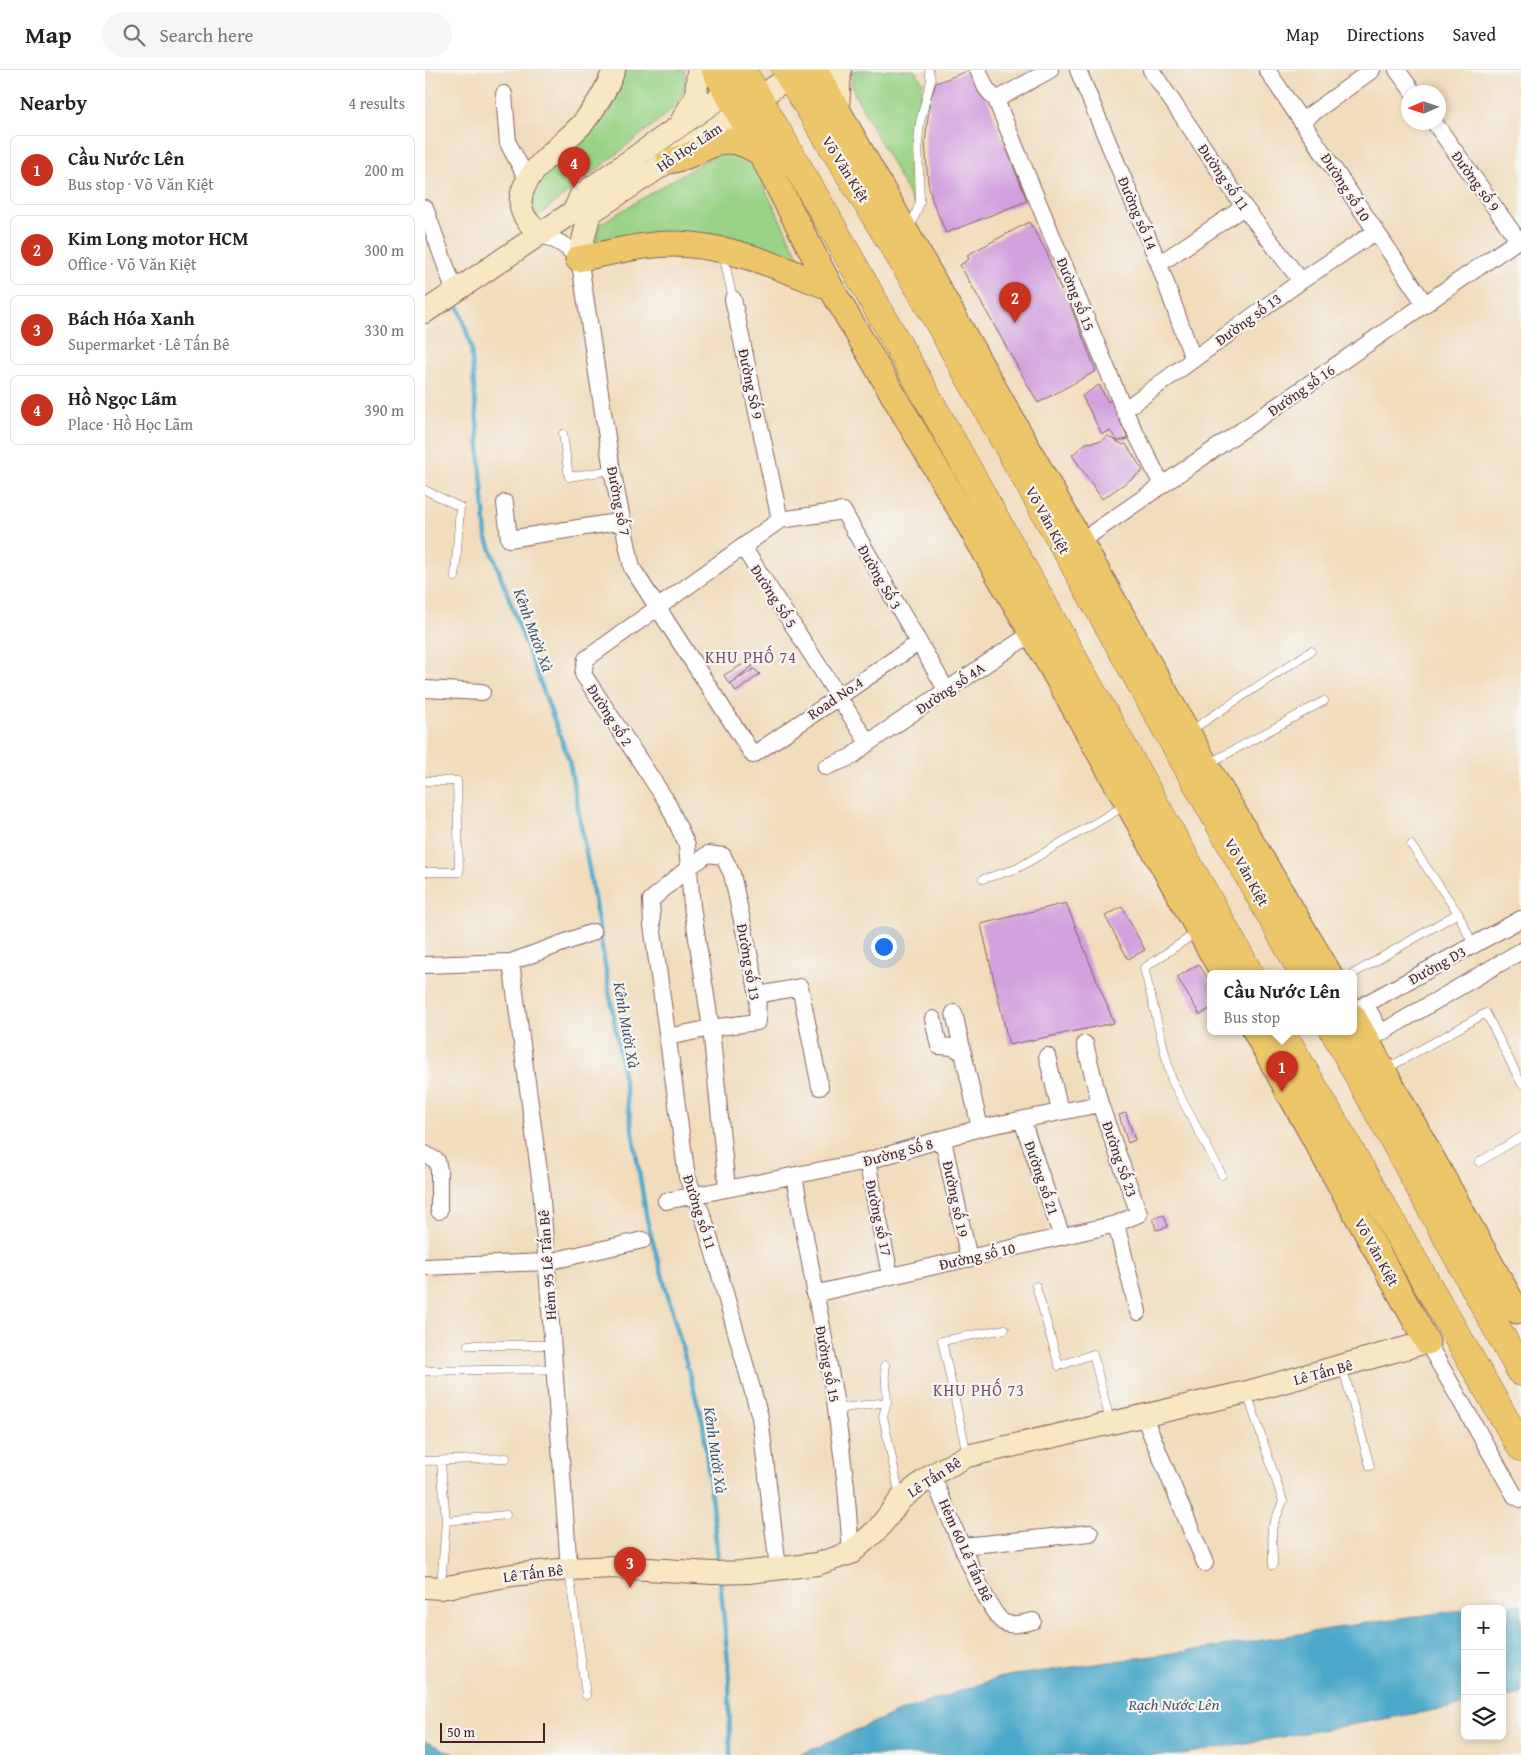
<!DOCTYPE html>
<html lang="en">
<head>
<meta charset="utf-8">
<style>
	:root { --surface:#fff; --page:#f6f6f6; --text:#222; --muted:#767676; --line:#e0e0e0; --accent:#c8321e }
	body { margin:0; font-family:"Gentium Book Plus",serif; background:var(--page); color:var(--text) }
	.controls { position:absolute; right:15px; bottom:15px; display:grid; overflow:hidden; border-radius:8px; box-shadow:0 2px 8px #0003 }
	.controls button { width:45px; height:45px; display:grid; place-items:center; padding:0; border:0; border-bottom:1px solid var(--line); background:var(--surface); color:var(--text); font:25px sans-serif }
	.compass { position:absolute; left:976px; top:15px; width:45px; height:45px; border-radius:50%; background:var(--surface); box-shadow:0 2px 8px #0003; rotate:267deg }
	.scale { position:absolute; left:15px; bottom:12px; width:105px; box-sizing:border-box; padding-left:5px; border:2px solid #4a1f2b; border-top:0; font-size:14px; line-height:18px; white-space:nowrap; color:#4a1f2b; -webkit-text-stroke:4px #f6f6f2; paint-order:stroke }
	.you { position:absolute; left:458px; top:876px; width:18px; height:18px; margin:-12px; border:4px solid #fff; border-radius:50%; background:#1a73e8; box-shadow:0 0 0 8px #1a73e833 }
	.badge { display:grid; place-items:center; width:32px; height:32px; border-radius:50%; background:var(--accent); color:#fff; font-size:16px; font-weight:700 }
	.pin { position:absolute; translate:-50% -41px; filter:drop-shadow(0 1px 2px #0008) }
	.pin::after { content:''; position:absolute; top:26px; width:18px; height:15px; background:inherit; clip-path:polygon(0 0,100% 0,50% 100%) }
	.popup { position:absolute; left:782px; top:900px; width:150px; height:65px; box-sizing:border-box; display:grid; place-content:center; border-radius:8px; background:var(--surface); filter:drop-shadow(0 1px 4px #0005); font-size:16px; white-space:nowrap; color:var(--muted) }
	.popup b { font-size:19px; color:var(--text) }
	.popup::after { content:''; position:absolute; left:50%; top:100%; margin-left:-10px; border:10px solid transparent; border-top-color:var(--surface) }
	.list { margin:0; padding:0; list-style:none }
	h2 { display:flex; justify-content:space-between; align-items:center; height:65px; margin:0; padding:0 20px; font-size:21px }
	h2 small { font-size:16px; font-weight:400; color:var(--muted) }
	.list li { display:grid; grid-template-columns:32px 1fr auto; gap:15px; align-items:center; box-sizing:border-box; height:70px; margin:0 10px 10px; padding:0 10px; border:1px solid var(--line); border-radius:8px }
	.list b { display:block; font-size:19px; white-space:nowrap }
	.list p { margin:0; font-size:16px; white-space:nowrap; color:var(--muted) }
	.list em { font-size:16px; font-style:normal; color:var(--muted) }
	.icon { flex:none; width:28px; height:28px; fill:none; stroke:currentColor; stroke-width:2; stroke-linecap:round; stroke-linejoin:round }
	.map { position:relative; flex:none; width:1096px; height:1685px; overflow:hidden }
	header { display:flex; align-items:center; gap:30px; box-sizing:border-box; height:70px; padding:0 25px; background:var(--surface); border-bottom:1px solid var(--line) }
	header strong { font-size:24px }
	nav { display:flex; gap:28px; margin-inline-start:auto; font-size:18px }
	.search { width:350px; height:45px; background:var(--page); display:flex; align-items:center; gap:12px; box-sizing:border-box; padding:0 18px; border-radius:28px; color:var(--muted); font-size:19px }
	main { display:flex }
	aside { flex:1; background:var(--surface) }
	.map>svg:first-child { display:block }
	.green { fill:#99d284; stroke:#727858 }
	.water { fill:#4ba8ca; stroke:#4a647a }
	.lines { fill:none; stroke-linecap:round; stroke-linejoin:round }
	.stream { stroke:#4ba8ca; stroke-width:4.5 }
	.building { fill:#d2a1de }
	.lane-casing { stroke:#84615e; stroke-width:9 }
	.street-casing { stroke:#84615e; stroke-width:18 }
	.secondary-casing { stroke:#84615e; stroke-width:24 }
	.primary-casing { stroke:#84615e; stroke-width:27 }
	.highway-casing { stroke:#84615e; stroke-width:29 }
	.lane { stroke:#fff; stroke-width:8 }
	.street { stroke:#fff; stroke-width:16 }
	.secondary { stroke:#f7e8c3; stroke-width:22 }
	.primary { stroke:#ecc669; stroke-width:25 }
	.highway { stroke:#ecc669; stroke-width:28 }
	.labels { text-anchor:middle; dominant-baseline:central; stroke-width:4.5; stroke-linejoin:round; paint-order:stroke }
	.street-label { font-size:15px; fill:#4a1f2b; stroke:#f6f6f2 }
	.water-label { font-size:16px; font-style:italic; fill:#4a566b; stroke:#f6f6f2 }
	.neighbourhood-label { font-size:16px; letter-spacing:1px; fill:#7a4c6a; stroke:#f6f6f2 }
</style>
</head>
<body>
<header>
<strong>Map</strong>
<div class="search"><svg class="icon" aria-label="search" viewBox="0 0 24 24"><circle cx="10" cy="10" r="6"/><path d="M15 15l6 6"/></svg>Search here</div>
<nav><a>Map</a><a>Directions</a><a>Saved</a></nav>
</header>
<main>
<aside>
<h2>Nearby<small>4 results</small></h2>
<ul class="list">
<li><span class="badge">1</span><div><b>Cầu Nước Lên</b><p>Bus stop · Võ Văn Kiệt</p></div><em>200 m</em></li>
<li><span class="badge">2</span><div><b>Kim Long motor HCM</b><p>Office · Võ Văn Kiệt</p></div><em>300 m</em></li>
<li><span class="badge">3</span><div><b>Bách Hóa Xanh</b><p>Supermarket · Lê Tấn Bê</p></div><em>330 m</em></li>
<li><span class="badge">4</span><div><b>Hồ Ngọc Lãm</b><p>Place · Hồ Học Lãm</p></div><em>390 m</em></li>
</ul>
</aside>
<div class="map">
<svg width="1096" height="1685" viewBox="0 0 1096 1685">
	<rect width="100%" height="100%" fill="#f6f6f2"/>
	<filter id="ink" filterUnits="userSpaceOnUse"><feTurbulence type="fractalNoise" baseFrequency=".02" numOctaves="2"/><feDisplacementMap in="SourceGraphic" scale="10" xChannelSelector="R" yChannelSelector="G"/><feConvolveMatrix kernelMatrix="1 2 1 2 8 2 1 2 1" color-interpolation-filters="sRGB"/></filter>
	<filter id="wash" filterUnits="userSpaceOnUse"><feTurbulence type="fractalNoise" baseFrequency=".0096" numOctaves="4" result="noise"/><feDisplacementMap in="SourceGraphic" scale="20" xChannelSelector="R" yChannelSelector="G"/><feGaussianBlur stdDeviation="1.12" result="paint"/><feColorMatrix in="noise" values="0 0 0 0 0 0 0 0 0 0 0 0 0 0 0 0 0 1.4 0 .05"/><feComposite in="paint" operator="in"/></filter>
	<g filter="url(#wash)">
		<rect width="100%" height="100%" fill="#f1dcbc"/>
		<path class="green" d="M195,0h65c3,20 -5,29 -17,43l-131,104 -5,-12 1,-16z
			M428,0h61l9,12 -10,58 3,68 -61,-113 -3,-8z
			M302,82l18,5 8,7 50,102 -207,-18 2,-23 120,-72z"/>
		<path class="water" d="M1096,1534v90l-19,4v-89h-24z
			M1040,1540v95l-288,50h-378l94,-41 108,-37 237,-33 146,-24z
			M0,1671l31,14h-31z"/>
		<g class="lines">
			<path class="stream" d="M34,238l12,38 15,190 83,224 22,120 56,340 56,203 16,144
				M295,1509l9,94 1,82"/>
		</g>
		<g id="blocks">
			<path class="building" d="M545,0h6l51,131 -81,32 -14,-33 -4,-18 -3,-40 5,-41 6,-18z
				M604,152l17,29 15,39 3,-1 32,82 -58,32 -78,-138 9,-6 -2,-4z
				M674,315l9,17 3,-2 17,39 -10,2 -8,-10 -8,3 -20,-38z
				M683,366l15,9 3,-1 17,27 -41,28 -30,-44 14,-12 15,-2z
				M322,592l6,4 -24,18 -5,-9z
				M329,599l6,5 -24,18 -5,-9z
				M641,833l48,120 -105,22 -28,-121z
				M697,837l23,43 -17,9 -23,-43z
				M774,894l12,20v24l-11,7 -23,-38z
				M701,1043l9,27 -7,3 -9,-28z
				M739,1145l4,12 -12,3 -3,-12z"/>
		</g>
	</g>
	<g filter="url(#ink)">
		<use href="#blocks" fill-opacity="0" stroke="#84615e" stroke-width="1"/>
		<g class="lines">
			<defs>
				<path id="lane" d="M485,159l10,-27 -2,-59 2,-21 11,-42 -2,-10
					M298,184l10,45
					M138,364l6,43 43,-7
					M0,420l35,17 -5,70
					M765,661l121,-80
					M785,693l114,-62
					M0,711h32l2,91h-34
					M986,775l47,68 15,32
					M558,809l33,-10 110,-64
					M771,863l-52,35 28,113 50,94
					M928,904l105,-61
					M961,999l100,-56 35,70
					M1054,1092l42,-25
					M611,1216l23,80 34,-12 17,67
					M43,1275h84
					M460,1295l2,37 -4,14 17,81
					M918,1299l27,97
					M0,1301l129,-2
					M822,1323l36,108 -11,27 1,37
					M411,1339l51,-7
					M542,1384l-25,-113 63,-12
					M0,1391l81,-3
					M21,1451l60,-6
					M144,1501l17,124
					M16,1516l5,-65 -5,-59"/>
				<path id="street" d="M553,0l8,18 10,12 128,310 38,75
					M653,0l81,194 34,95
					M726,0l93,137 57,74
					M842,0l158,234
					M972,0l16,22
					M79,24l4,49 19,36
					M571,30l54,-30
					M878,50l69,-50
					M1009,52l84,118
					M0,138l30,84
					M117,164c19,9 33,14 39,36l31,200 20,98 121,187 165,-112
					M734,194l85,-57
					M308,229l47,221
					M699,340l177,-129 74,-49
					M80,433l4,36 114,-18
					M656,471l440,-303
					M318,477l125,196
					M0,619l57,3
					M401,697l25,-10 17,-14 164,-110
					M86,892l30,224 28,383
					M0,895l86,-3 82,-30
					M333,925l42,-8 20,100
					M941,935l15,28
					M928,941l168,-92
					M529,943l26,115
					M508,949l6,27 14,1 10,6
					M243,967l43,-9 -19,-122 -5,-61 -20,-43 -84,-128 3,-15 194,-139 63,-9 104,180
					M942,971l154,-90
					M622,986l13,55
					M597,1050l40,117
					M518,1070l26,119
					M0,1084l12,7 2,9v41
					M442,1091l23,114
					M369,1106l40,217 12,93 5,67
					M302,1119l-16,-161 46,-6 1,-27 -26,-121 -9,-18 -15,-2 -20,14 -37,32 1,25 35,252 18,45 55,195 18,151
					M241,1131l201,-40 113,-33 120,-24
					M691,1154l22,88
					M0,1197l122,-5 96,-22
					M389,1224l302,-70 23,-10 -39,-110 -15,-60
					M1002,1272l88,154 6,3
					M719,1347l61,146
					M507,1405c11,25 53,135 71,147 8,5 21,1 30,-1
					M538,1476l127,-13"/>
				<path id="secondary" d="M413,41l2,-41
					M256,52l15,-26 2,-26
					M149,141l16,2 79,-52 130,-91
					M117,164c-57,-39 15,-82 41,-111 13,-16 24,-34 31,-53
					M153,189l12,-46
					M0,242l149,-101 7,-16 161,-113
					M0,1517l16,1 71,-13 57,-6 46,-2 97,6 37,-1 68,-8 34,-11 27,-24 23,-30 31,-24 35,-19 280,-64 180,-50"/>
				<path id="primary" d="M289,0l42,74 75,144 201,345 191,340
					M390,0l391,695 123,208
					M244,91c41,-7 48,-36 91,-8
					M153,189c31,-6 63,-15 95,-15 55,0 108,24 158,44
					M928,946l164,295
					M830,961l172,311"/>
				<path id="highway" d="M317,0l93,162 414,741
					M361,0l135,221 382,682
					M856,961l240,416
					M909,961l187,341
					M864,1022l37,28
					M969,1022l22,60"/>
			</defs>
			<use href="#lane" class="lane-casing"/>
			<use href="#street" class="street-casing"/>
			<use href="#secondary" class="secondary-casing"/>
			<use href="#primary" class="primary-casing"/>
			<use href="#highway" class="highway-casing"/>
			<use href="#lane" class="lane"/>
			<use href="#street" class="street"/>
			<use href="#secondary" class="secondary"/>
			<use href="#primary" class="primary"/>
			<use href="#highway" class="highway"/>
		</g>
	</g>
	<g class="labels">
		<g class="street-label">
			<text transform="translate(264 77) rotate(-34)">Hồ Học Lãm</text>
			<text transform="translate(421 99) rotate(58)">Võ Văn Kiệt</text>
			<text transform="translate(799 107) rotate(55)">Đường số 11</text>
			<text transform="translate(1051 111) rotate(54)">Đường số 9</text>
			<text transform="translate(921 117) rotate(57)">Đường số 10</text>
			<text transform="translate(713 143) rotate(67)">Đường số 14</text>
			<text transform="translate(651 224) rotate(68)">Đường số 15</text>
			<text transform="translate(823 249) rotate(-36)">Đường số 13</text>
			<text transform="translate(326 314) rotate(78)">Đường Số 9</text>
			<text transform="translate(876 320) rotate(-35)">Đường số 16</text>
			<text transform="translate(194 431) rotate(79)">Đường số 7</text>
			<text transform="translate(623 450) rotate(61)">Võ Văn Kiệt</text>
			<text transform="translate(455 507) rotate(60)">Đường Số 3</text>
			<text transform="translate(349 526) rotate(57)">Đường Số 5</text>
			<text transform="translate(525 618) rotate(-34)">Đường số 4A</text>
			<text transform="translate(410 628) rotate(-34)">Road No.4</text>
			<text transform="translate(185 645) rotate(57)">Đường số 2</text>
			<text transform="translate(822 802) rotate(61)">Võ Văn Kiệt</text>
			<text transform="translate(324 892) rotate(80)">Đường số 13</text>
			<text transform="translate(1012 895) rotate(-29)">Đường D3</text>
			<text transform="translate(473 1082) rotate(-15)">Đường Số 8</text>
			<text transform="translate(695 1089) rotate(71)">Đường Số 23</text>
			<text transform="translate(617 1108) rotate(71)">Đường số 21</text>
			<text transform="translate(531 1129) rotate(78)">Đường số 19</text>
			<text transform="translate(275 1142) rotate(72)">Đường số 11</text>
			<text transform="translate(454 1148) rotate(78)">Đường số 17</text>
			<text transform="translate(952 1182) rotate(61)">Võ Văn Kiệt</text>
			<text transform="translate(552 1186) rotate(-13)">Đường số 10</text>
			<text transform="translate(122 1195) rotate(-94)">Hẻm 95 Lê Tấn Bê</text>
			<text transform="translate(403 1294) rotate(79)">Đường số 15</text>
			<text transform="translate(898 1302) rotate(-15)">Lê Tấn Bê</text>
			<text transform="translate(509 1407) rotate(-33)">Lê Tấn Bê</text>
			<text transform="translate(541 1480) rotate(66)">Hẻm 60 Lê Tấn Bê</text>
			<text transform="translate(108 1503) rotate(-7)">Lê Tấn Bê</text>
		</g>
		<g class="water-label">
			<text transform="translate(109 560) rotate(70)">Kênh Mười Xà</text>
			<text transform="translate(202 955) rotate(80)">Kênh Mười Xà</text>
			<text transform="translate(291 1380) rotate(82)">Kênh Mười Xà</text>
			<text x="749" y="1634">Rạch Nước Lên</text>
		</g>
		<g class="neighbourhood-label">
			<text x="326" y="587">KHU PHỐ 74</text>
			<text x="554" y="1320">KHU PHỐ 73</text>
		</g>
	</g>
</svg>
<div class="controls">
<button>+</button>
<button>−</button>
<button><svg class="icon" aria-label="layers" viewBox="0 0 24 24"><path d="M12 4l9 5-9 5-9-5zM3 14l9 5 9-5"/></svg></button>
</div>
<svg class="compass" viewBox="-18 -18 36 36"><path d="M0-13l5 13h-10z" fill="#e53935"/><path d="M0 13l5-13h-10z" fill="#767676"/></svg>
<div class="scale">50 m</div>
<div class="you"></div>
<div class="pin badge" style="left:857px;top:1022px">1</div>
<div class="popup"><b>Cầu Nước Lên</b>Bus stop</div>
<div class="pin badge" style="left:590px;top:253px">2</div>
<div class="pin badge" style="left:205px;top:1518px">3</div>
<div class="pin badge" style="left:149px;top:118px">4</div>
</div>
</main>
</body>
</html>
